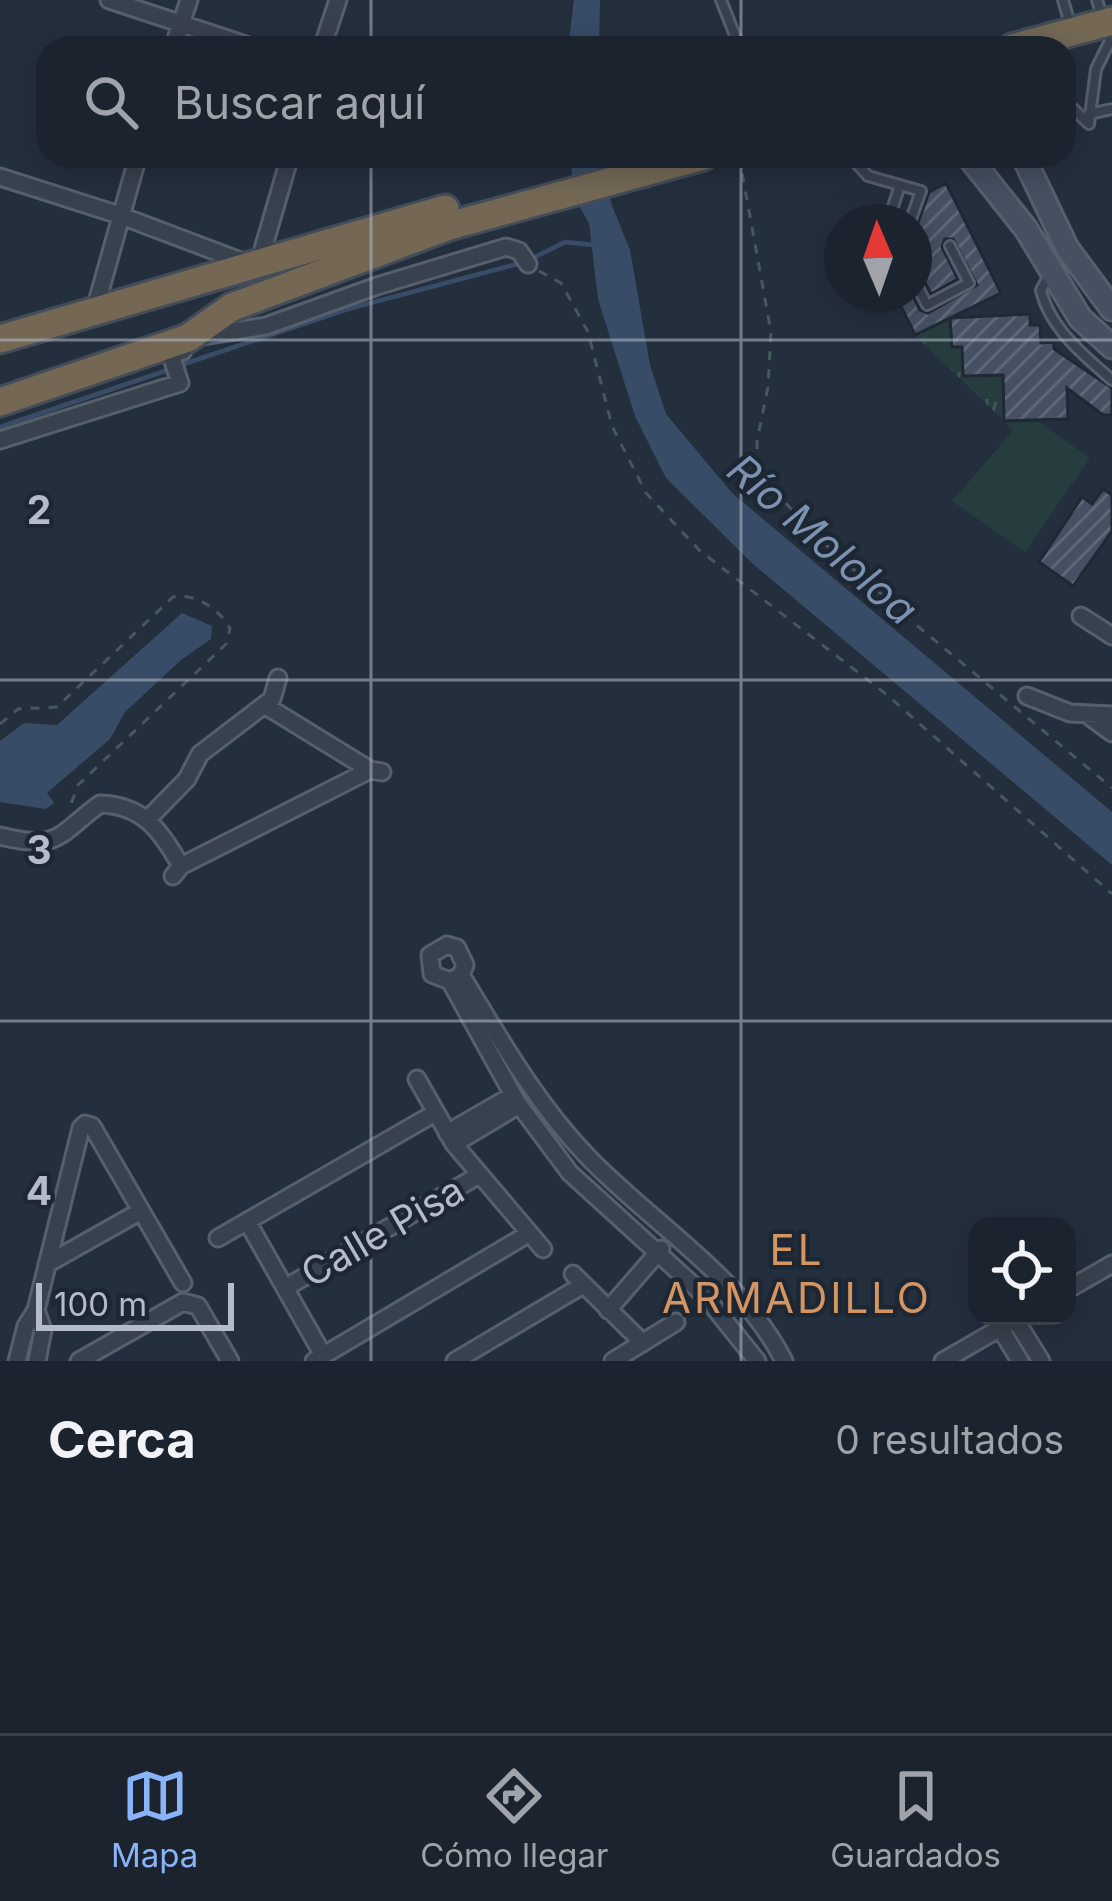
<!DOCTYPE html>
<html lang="es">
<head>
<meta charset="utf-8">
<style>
	:root { --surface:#1b232e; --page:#242b36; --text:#f1f3f6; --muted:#a0a4aa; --line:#39404a; --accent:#8ab4f8 }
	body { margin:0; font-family:Inter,sans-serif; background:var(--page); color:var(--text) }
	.controls { position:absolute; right:36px; bottom:36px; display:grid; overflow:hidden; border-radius:24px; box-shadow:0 6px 30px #0003 }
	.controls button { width:108px; height:108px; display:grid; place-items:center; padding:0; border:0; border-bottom:3px solid var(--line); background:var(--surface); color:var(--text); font:60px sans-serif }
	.compass { position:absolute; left:824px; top:204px; width:108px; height:108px; border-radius:50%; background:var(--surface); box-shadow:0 6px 30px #0003; rotate:358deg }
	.scale { position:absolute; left:36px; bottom:30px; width:198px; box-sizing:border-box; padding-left:12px; border:6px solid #b4bcc9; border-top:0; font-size:33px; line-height:42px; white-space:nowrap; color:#b4bcc9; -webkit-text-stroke:9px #1d2633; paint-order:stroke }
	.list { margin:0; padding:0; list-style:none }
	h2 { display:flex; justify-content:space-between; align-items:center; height:156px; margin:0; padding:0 48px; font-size:51px }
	h2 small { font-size:39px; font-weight:400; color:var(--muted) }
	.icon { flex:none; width:66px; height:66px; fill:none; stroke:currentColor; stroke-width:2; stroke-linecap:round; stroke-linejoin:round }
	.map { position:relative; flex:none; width:1112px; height:1361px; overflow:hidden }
	.search { position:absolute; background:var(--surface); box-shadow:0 6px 30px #0003; left:36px; right:36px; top:36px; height:132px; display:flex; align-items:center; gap:30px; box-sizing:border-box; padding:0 42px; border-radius:36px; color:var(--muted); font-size:45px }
	.sheet { height:372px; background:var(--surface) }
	nav { display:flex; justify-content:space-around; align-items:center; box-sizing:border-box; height:168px; border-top:3px solid var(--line); background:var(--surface); font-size:33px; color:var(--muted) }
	nav a { display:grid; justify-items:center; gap:6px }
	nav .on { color:var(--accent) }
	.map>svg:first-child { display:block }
	.grass { fill:url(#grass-tufts) }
	.pitch { fill:#263c3f }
	.water { fill:#394c67 }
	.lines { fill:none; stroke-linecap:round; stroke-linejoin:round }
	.stream { stroke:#394c67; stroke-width:4.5 }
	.building { fill:url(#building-hatch); stroke:#1f2835; stroke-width:3 }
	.lane-casing { stroke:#565f6c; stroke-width:14 }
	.street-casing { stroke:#565f6c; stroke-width:21 }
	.secondary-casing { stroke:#565f6c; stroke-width:27 }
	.highway-casing { stroke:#434c59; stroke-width:33 }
	.path { stroke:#44595c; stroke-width:3; stroke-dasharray:9 9; stroke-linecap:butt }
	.lane { stroke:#38414e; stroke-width:8 }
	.street { stroke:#38414e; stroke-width:15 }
	.secondary { stroke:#465061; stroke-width:21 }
	.highway { stroke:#746855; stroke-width:27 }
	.grid { fill:none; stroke:#b4bcc9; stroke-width:3; stroke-opacity:0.55 }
	.labels { text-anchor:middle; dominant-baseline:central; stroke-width:9; stroke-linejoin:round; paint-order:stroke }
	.street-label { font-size:39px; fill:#b4bcc9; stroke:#1d2633 }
	.water-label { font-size:42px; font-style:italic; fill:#7c92b1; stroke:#1d2633 }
	.neighbourhood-label { font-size:42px; letter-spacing:3px; fill:#d59563; stroke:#1d2633 }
	.grid-label { font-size:39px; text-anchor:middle; font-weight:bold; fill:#b4bcc9; stroke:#1d2633; stroke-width:9; stroke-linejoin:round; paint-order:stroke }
</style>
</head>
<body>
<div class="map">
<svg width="1112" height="1361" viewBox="0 0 1112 1361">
	<defs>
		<pattern id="grass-tufts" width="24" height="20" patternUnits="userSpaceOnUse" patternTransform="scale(3)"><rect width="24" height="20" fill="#263c3f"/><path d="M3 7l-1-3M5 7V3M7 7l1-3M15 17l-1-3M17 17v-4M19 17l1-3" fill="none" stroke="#435659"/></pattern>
		<pattern id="building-hatch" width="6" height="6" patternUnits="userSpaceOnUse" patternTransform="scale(3)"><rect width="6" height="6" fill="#455162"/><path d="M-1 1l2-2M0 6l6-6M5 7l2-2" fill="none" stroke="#5d6877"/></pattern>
	</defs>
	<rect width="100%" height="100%" fill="#242f3e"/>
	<path class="grass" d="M948,319l4,28h10l40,28 2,46 -89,-86z"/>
	<path class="pitch" d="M1036,420l54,38 -65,94 -73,-51 61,-70 -9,-10z"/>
	<path class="water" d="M574,0h26l-1,48h-31z
		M570,156h30l12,50 18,44 20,115 16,49 66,79 380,319v53l-359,-301 -87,-86 -31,-62 -37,-117 -9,-76 -14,-24z
		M182,613l30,13 -1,13 -30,21 -56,52 -15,27 -63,54 7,10 -8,6 -46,-7v-61l24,-18 33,2z"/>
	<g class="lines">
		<path class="stream" d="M531,259l34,-17 29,3
			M181,365l167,-56 173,-46
			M0,427l171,-58"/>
	</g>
	<path class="building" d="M946,183l55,110 -86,42 -20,-41h17l8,16 8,3 49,-28 -24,-46h-8l-3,8 16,32 -27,15 -17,-32v-22l6,-3 -4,-9 13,-36z
		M1030,314v11h10l1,18 13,-1v7l58,39v27h-9l-36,-27 1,31 -64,2 -1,-46 -40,1 -1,-29h-10l-2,-29z
		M1103,489l9,6v36l-39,55 -34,-24 43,-65 10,7z"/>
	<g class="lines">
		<defs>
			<path id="lane" d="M721,0l19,48
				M1063,0l8,27
				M1097,0l5,16
				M1064,100l25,24
				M1089,114l23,-5
				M1089,124l7,-55 14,-28
				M850,156l18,20 53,15 -11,31
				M888,222l12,-37
				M1050,274l-9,16c8,37 43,66 71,90
				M914,280l13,25 42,-22 -19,-37"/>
			<path id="street" d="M109,0l146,48
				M173,48l16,-48
				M322,48l16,-48
				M0,177l119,38 127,48
				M259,263l31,-107
				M94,313l44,-157
				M197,337l69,-11 111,-40 129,-39 13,4 9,13
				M0,440l180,-57 -9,-28 12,-4
				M1081,616l31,20
				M1027,696l43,17 42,2
				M266,706l104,64
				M1089,716l23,17
				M148,819l39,-40 13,-25 72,-55 6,-21
				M0,836c61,15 57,-1 100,-32 43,1 61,27 81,62
				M173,876l8,-10 189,-96 12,2
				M461,975c38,62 74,127 126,181 64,67 154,120 197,205
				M450,981l11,-6 4,-10 -8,-17 -10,-3 -17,10 2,19 18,7 67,121 53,71 134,122 53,66
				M417,1079l37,65 89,105
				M447,1133l66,-38
				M454,1144l65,-39
				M247,1221l76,134
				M218,1238l217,-125
				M47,1264l94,-53
				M573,1274l70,69
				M285,1288l194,-113
				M1067,1290l45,-26
				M36,1310l7,20 -6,31
				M608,1310l53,-61
				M1015,1319l26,42
				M1000,1328l20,33
				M17,1361l9,-35 10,-16 45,-182 4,-4 7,2 91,157
				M79,1361l104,-59 15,4 32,55
				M314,1361l214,-127
				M455,1361l128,-76
				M613,1361l63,-39
				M943,1361l78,-45"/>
			<path id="secondary" d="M968,156l58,73 54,89 32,29
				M1023,156l44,92 45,61"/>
			<path id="highway" d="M1012,48l100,-27
				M0,339l445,-130
				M0,402l188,-64 44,-31 217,-81 254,-70"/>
		</defs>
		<use href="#lane" class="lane-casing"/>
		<use href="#street" class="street-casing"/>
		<use href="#secondary" class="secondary-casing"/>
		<use href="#highway" class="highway-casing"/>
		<path class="path" d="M1064,132l11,-4
			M739,156l32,176 -3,55 -11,54v16l12,28 47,51 92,82 204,170
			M539,271l22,12 27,49 24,94 34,67 53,57 187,144 226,200
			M0,724l18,-15 39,-2 116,-110c21,-5 48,13 57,32l-4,15 -148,141 -7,19 3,3"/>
		<use href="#lane" class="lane"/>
		<use href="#street" class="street"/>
		<use href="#secondary" class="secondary"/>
		<use href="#highway" class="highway"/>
	</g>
	<path class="grid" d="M371,0v48M741,0v48M371,156v1205M741,156v1205M0,340h1112M0,680h1112M0,1021h1112"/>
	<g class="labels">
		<g class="street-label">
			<text transform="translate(382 1231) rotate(-30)">Calle Pisa</text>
		</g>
		<g class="water-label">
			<text transform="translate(823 539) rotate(41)">Río Mololoa</text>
		</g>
		<g class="neighbourhood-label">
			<text x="797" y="1249">EL<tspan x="797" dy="48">ARMADILLO</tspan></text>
		</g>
	</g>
	<g class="grid-label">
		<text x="39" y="524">2</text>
		<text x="39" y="864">3</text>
		<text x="39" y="1205">4</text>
	</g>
</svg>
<div class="controls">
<button><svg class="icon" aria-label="locate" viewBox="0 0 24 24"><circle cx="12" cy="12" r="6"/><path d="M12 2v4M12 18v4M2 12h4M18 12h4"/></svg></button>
</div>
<svg class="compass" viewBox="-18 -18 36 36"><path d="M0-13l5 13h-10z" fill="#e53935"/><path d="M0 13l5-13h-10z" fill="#a0a4aa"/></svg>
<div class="scale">100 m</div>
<div class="search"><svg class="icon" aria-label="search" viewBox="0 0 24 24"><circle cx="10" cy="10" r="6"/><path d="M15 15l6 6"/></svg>Buscar aquí</div>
</div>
<section class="sheet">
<h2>Cerca<small>0 resultados</small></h2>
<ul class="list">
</ul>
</section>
<nav>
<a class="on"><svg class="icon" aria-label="map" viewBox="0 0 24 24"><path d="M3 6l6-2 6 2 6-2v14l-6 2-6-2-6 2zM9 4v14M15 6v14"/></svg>Mapa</a>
<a><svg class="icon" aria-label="directions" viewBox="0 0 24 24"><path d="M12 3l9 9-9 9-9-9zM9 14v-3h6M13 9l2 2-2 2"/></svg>Cómo llegar</a>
<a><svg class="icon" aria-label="saved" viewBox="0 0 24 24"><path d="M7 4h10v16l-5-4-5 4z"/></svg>Guardados</a>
</nav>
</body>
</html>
